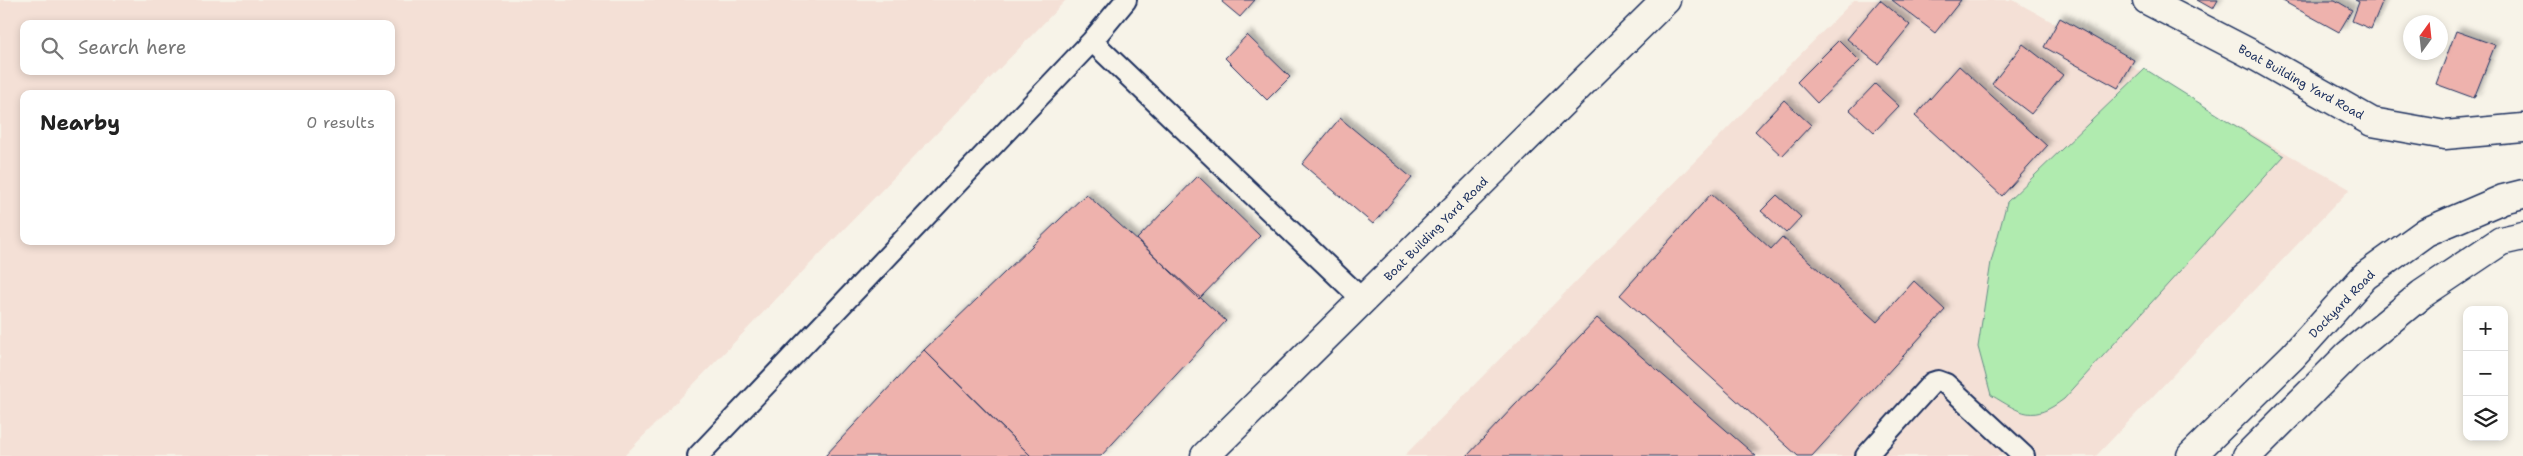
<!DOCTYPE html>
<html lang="en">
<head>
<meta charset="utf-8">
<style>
	:root { --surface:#fff; --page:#f2f2f2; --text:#222; --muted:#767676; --line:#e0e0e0 }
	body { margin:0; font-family:"Shantell Sans",sans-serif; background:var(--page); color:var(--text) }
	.controls { position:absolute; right:15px; bottom:15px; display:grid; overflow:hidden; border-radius:10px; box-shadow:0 2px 8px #0003 }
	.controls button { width:45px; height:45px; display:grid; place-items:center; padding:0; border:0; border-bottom:1px solid var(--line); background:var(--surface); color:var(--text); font:25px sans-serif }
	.compass { position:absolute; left:2403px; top:15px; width:45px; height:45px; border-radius:50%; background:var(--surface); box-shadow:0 2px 8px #0003; rotate:15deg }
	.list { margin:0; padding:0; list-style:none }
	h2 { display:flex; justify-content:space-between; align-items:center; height:65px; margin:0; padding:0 20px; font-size:21px }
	h2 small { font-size:16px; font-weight:400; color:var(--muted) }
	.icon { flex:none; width:28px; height:28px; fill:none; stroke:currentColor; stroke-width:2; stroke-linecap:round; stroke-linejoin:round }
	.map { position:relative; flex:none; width:2523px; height:456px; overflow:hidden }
	.search { position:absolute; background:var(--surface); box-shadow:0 2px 8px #0003; left:20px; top:20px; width:375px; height:55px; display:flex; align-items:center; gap:12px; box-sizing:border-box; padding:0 18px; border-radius:10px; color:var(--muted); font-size:19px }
	.panel { position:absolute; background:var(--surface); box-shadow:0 2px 8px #0003; left:20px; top:90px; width:375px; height:155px; border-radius:10px }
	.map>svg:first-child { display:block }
	.built { fill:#f4e0d6; fill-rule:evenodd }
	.green { fill:#b0ebaf; stroke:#668d86 }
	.building { fill:#eeb2ad; stroke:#1b2f5e; filter:url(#shadow) }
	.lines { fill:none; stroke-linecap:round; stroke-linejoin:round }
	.lane-casing { stroke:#1b2f5e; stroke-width:24 }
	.street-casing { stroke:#1b2f5e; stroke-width:31 }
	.secondary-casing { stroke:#1b2f5e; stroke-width:31 }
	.lane { stroke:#f7f3e8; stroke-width:20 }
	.street { stroke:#f7f3e8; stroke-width:28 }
	.secondary { stroke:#f7f3e8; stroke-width:28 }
	.labels { text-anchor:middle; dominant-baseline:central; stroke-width:4.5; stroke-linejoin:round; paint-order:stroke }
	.street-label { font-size:12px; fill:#1b2f5e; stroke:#f7f3e8 }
</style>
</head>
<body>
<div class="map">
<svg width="2523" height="456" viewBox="0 0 2523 456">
	<defs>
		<filter id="shadow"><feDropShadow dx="4.5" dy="-4.5" stdDeviation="2.5" flood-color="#0004"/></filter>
	</defs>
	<rect width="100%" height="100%" fill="#f7f3e8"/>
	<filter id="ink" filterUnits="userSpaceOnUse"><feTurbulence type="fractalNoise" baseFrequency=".02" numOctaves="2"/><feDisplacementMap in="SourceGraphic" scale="10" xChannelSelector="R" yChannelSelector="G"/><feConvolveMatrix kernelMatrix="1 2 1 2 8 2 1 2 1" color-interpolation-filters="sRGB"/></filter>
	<g filter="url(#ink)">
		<path class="built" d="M0,0h1066l-442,456h-624zM24,24h367v47h-367zM24,94h367v147h-367z
			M1854,0h159l337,189 -254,267h-692z"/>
		<path class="green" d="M2145,69l139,87 -220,243c-32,24 -41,15 -73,-4l-13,-48 13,-85 16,-60z"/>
		<path class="building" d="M1223,0h32l-15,17 -18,-15z
			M1880,0l30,25 -32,39 -31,-25z
			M1892,0h69l-26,33z
			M2197,0h21l-5,9z
			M2281,0h54l17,10 -13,22z
			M2355,0h28l-12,29 -19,-8 7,-19z
			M2060,18l74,42 -16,28 -74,-41z
			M2456,31l39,14 -21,53 -38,-14z
			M1247,35l43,42 -23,23 -42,-42z
			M1839,40l21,21 -43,42 -20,-21z
			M2023,44l40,31 -32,39 -39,-30z
			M1959,66l88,80 -45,50 -87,-80z
			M1875,84l24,22 -25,26 -24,-22z
			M1784,100l27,25 -29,31 -27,-25z
			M1340,118l72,60 -39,46 -71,-60z
			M1198,176l62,60 -61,63 -62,-60z
			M1086,194l140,127 -125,135h-70l-107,-106z
			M1711,194l60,55 11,-12 95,85 37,-41 31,29 -133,146h-14l-178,-161z
			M1777,195l24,22 -15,16 -25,-22z
			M1597,318l159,138h-289z
			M924,350l107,106h-206z"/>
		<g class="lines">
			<defs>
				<path id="lane" d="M1092,41l272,260
					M698,456l394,-415 34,-41
					M1866,456l66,-73 6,-2 8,3 78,72"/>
				<path id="street" d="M2147,0l112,58 113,64 73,13 78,-7
					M1205,456l461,-456"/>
				<path id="secondary" d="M2191,456l102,-100 72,-80 61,-44 77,-33 20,-5
					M2247,456l102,-102 73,-60 79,-53 22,-5"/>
			</defs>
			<use href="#lane" class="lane-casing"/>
			<use href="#street" class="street-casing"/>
			<use href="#secondary" class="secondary-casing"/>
			<use href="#lane" class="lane"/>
			<use href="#street" class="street"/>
			<use href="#secondary" class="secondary"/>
		</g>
	</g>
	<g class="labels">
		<g class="street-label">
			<text transform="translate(2301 82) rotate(29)">Boat Building Yard Road</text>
			<text transform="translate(1436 229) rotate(-45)">Boat Building Yard Road</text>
			<text transform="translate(2342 304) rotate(-46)">Dockyard Road</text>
		</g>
	</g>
</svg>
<div class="controls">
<button>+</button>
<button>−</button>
<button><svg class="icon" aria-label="layers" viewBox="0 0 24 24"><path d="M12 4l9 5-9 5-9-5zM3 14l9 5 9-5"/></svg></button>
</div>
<svg class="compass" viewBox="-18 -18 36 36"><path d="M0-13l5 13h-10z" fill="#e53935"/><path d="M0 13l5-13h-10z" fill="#767676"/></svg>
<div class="search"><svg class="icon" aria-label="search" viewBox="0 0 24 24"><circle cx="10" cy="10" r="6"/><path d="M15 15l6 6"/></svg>Search here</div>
<section class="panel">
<h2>Nearby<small>0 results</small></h2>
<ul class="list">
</ul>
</section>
</div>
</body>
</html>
